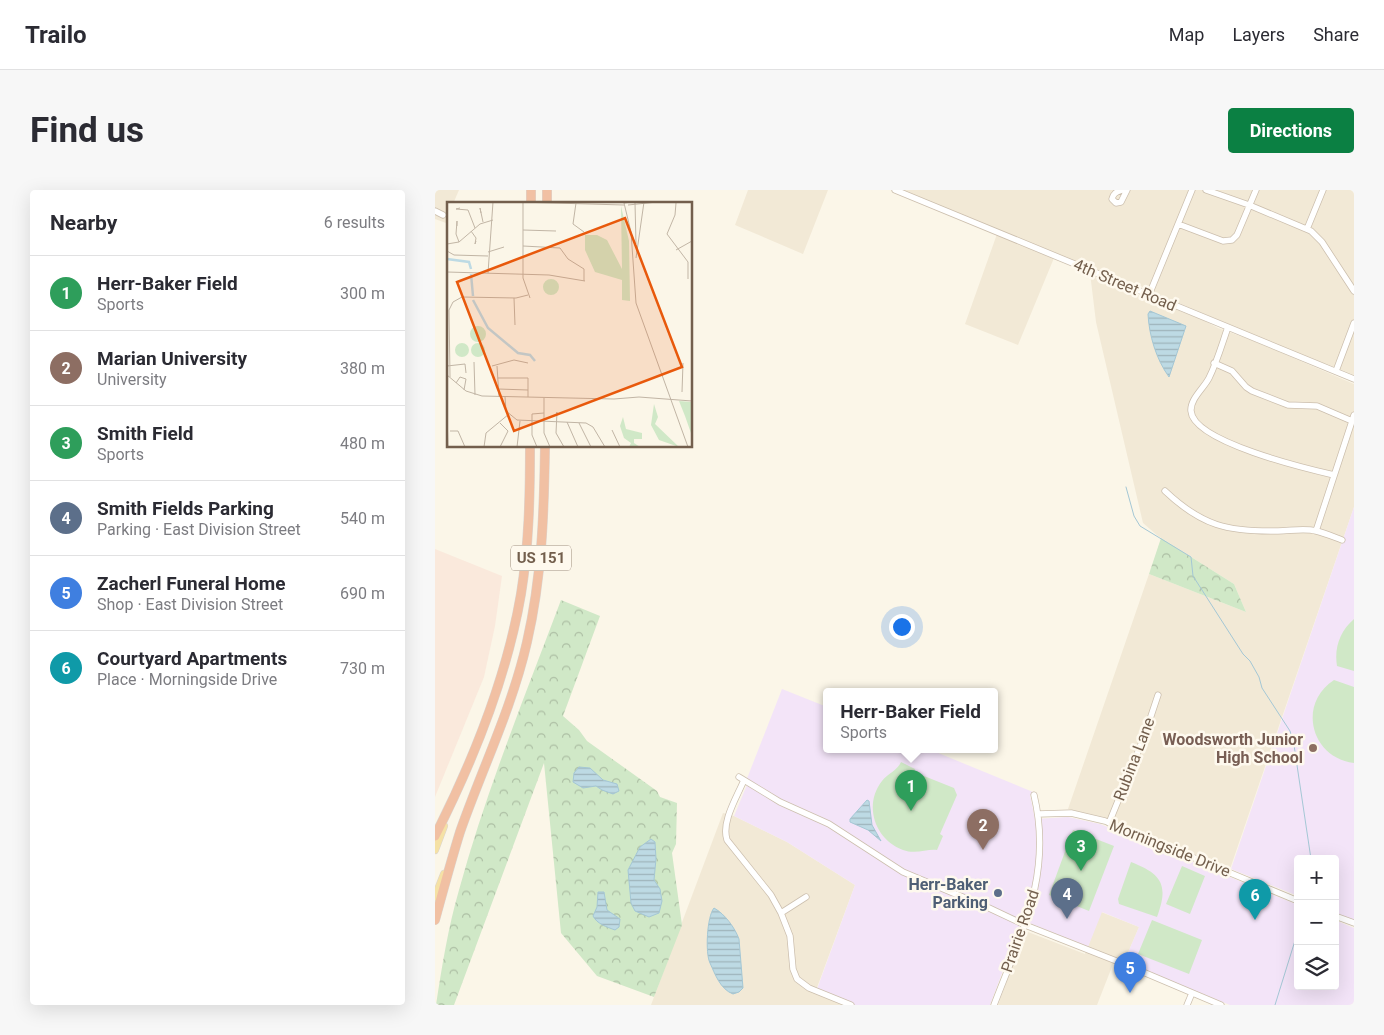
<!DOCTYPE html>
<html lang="en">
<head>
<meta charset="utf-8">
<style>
	:root { --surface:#fff; --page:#f7f7f7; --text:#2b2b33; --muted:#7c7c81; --line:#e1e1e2; --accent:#0b8043 }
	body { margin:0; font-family:Roboto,sans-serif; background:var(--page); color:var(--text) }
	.controls { position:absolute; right:15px; bottom:15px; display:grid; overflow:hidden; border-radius:5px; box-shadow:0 5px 20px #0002 }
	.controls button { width:45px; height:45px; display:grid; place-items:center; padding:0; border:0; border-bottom:1px solid var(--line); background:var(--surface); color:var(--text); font:25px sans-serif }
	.you { position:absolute; left:466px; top:436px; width:18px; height:18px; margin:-12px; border:4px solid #fff; border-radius:50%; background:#1a73e8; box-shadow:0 0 0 8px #1a73e833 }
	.badge { display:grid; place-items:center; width:32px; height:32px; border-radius:50%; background:var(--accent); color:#fff; font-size:16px; font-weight:700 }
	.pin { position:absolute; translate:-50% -41px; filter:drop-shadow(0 1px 2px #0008) }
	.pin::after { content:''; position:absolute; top:26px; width:18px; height:15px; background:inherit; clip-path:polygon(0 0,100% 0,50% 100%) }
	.popup { position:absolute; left:388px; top:498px; width:175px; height:65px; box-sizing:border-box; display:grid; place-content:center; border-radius:5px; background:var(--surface); filter:drop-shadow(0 1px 4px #0005); font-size:16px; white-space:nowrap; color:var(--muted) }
	.popup b { font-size:19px; color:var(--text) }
	.popup::after { content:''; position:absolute; left:50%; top:100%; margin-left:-10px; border:10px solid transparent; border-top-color:var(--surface) }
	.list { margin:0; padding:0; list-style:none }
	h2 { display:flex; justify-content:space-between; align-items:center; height:65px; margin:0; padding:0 20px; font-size:21px }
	h2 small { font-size:16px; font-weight:400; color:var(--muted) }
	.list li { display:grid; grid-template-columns:32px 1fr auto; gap:15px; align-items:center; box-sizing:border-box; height:75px; padding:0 20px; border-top:1px solid var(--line) }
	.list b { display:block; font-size:19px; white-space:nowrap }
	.list p { margin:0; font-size:16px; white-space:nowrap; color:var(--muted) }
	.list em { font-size:16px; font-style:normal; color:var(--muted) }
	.icon { flex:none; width:28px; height:28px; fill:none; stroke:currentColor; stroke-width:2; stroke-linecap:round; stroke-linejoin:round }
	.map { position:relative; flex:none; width:919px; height:815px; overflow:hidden; border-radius:5px }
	header { display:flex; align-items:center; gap:30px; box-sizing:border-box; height:70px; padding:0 25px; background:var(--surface); border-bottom:1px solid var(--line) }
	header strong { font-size:24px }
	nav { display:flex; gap:28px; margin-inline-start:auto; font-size:18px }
	.intro { display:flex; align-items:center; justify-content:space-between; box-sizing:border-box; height:120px; padding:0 30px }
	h1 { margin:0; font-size:35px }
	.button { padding:12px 22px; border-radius:5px; background:var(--accent); color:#fff; font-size:18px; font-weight:700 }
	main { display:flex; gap:30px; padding:0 30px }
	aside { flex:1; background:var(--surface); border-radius:5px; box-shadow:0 5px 20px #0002 }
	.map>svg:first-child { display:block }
	.residential { fill:#f2e9d6 }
	.commercial { fill:#fae9dc }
	.education { fill:#f3e4f8 }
	.park { fill:url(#park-crowns) }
	.pitch { fill:#d0e8c7 }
	.water { fill:url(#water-rules); stroke:#a4c7d5 }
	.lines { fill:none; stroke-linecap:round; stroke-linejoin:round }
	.stream { stroke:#a4c7d5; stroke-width:1 }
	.minor-casing { stroke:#ccbfae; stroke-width:7 }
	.major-casing { stroke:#dbd5d1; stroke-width:8 }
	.highway-casing { stroke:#dbd5d1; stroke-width:10 }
	.minor { stroke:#fff; stroke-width:5.5 }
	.major { stroke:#f5e1a5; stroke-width:7 }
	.highway { stroke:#f1c0a3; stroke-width:9 }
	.education-dot { fill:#8d6e63; stroke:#fef9ee; stroke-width:2 }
	.service-dot { fill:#5c6f8a; stroke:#fef9ee; stroke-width:2 }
	.labels { text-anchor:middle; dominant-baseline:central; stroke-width:5; stroke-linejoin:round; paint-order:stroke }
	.shield { fill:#fef9ee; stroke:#9d8d7d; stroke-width:1 }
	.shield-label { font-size:15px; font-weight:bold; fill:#735f4d }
	.street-label { font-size:16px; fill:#735f4d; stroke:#fef9ee }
	.education-label { font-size:16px; font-weight:bold; fill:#785e54; stroke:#fef9ee; text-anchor:end }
	.service-label { font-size:16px; font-weight:bold; fill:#4e5e75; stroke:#fef9ee; text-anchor:end }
	.inset-river { fill:none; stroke:#bddae4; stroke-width:2.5 }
	.inset-road { fill:none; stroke:#c1b5a5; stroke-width:1 }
	.view { fill:#e8590c; fill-opacity:0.15; stroke:#e8590c; stroke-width:2.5 }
	.inset-edge { fill:none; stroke:#735f4d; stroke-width:2.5 }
</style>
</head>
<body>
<header>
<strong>Trailo</strong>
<nav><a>Map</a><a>Layers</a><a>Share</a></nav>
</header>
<div class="intro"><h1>Find us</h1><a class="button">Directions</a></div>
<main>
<aside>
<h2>Nearby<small>6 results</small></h2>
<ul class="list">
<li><span class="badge" style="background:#2e9e5b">1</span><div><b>Herr-Baker Field</b><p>Sports</p></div><em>300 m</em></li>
<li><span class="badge" style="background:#8d6e63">2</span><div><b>Marian University</b><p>University</p></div><em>380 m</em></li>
<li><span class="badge" style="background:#2e9e5b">3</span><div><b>Smith Field</b><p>Sports</p></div><em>480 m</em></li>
<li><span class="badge" style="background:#5c6f8a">4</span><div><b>Smith Fields Parking</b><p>Parking · East Division Street</p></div><em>540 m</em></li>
<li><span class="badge" style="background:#3f7fe0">5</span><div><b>Zacherl Funeral Home</b><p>Shop · East Division Street</p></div><em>690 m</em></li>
<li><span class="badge" style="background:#0f9aa8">6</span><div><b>Courtyard Apartments</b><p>Place · Morningside Drive</p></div><em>730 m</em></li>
</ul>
</aside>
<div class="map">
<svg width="919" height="815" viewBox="0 0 919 815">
	<defs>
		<pattern id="park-crowns" width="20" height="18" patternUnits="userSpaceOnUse" patternTransform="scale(1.25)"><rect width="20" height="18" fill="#d0e8c7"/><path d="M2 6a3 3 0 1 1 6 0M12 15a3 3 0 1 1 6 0" fill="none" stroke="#adbfa4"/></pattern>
		<pattern id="water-rules" width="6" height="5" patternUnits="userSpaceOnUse" patternTransform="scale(1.25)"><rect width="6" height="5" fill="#bddae4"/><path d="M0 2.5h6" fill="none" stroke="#9eb4bb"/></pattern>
	</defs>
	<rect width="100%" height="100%" fill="#fbf6e8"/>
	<path class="residential" d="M0,0h24l-6,14h-4v11l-3,8 -11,-4z
		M313,0h80l-25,64 -68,-29z
		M467,0h452v185l-27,-11 -15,-4 -182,-78 -28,-9z
		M562,44l57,24 -36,87 -53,-21z
		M655,83l43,20 70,27 15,8 33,12 103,44v123l-124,362 -126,-52 -36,-8 81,-235 97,38 -12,-28 -76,-48 -15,-13 -47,-201z
		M288,623l11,3 53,26 68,43 -40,108 29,12h-193z
		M666,722l38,15 -15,35 -9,-3 -18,46h-99l24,-65 6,-8 57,22z"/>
	<path class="commercial" d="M0,359l67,27 -7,50 -11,51 -49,120z"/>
	<path class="education" d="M919,317v415l-19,-9v-54h-37v37l-67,-27z
		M347,499l45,18v43h104l107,44 -8,1 5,24 33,-2 32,7 198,81v81h37v-66l19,8v77h-124l-106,-43 15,-35 -37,-15 -14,35 -66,-27 -32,85h-135l-38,-16 38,-104 -68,-43 -53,-26 15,-36 -2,-2 1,-2z"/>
	<path class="park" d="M726,348l73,46 12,28 -97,-38z
		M126,410l39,16 -37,100 16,14 8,11 70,50 3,6 17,6 -1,41 -4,9 10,72 -28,72 -57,-21 -36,-43 -17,-170 -90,242h-18c6,-39 12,-77 23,-115 27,-99 66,-194 102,-290z"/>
	<path class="pitch" d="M919,429v52l-17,-5c-3,-18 3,-35 17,-47z
		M899,490l20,7v76c-43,-5 -57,-59 -20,-83z
		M466,572l14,7 -1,3 40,16 3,7 -17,39 3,2 -6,14c-8,-2 -21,5 -34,0 -28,-10 -40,-45 -21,-69 5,-7 16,-11 19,-19z
		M638,640l41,16 -25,65 -40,-16z
		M696,672c31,12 38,23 26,55l-38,-13 -1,-5z
		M747,676l23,10 -15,38 -24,-10z
		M717,730l50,20 -13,34 -51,-20z"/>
	<path class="water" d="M715,121l36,15 -17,51c-13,-18 -20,-42 -21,-63z
		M144,577l11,1 13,12 14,4 2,7 -6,3 -11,-4 -6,-4 -13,2 -10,-6 1,-9z
		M432,610l2,1 3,24 9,16 -13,-11 -18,-8v-3z
		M216,649l4,3 1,17 -2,21 6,9 2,12 -3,12 -10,4 -14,-6 -4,-8 -3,-33 12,-23z
		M163,702h6l3,18 13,9 -1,8 -4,3c-8,-3 -18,-6 -22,-14l4,-9z
		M279,718c11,6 21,20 25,31l4,49 -4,4 -6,2c-13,-5 -18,-20 -23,-31 -5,-10 -3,-47 4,-55z"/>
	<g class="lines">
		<path class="stream" d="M691,297l8,29 6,10 51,31 2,19 50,78 7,7 9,16 3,11 28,43 4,14 17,114
			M840,815l23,-74"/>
		<defs>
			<path id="minor" d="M460,0l459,189
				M687,0c-5,2 -9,3 -10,9l4,4 5,-1 6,-12
				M771,0l43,15 62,26 11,11 32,49
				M0,21l8,4
				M743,34l45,17 9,-1 5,-5 19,-45
				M872,39l16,-39
				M714,105l43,-105
				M793,137c-6,17 -11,35 -19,51 -5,10 -19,21 -18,33 2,31 117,58 143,64
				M779,173l18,8 14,16 6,4 36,14 29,1 35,15
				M901,181l18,-48
				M730,301c37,35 63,41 113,40 12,0 26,-3 38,0 9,2 18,6 26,9
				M881,341l38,-116
				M304,587l41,25 49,22 74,48 86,36 36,17 99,39 97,41
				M309,590c-7,17 -23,42 -17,60l44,55 10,18 9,23 3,33 4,10 12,9 42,17
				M603,624l33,-1 34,8 193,80
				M674,633l35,-86 14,-42
				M346,723l25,-16
				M900,726l19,7
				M559,815c27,-71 59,-131 40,-210
				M752,815l5,-12"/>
			<path id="major" d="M0,660l9,-24
				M0,707l9,-23"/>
			<path id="highway" d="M96,14v-14
				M112,14v-14
				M0,646c38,-75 72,-160 86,-242 8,-49 9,-98 9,-148
				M0,730c8,-29 16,-59 25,-88 22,-63 52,-124 67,-190 15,-65 17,-129 18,-196"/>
		</defs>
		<use href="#minor" class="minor-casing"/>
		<use href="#major" class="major-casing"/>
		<use href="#highway" class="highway-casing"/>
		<use href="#minor" class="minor"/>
		<use href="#major" class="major"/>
		<use href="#highway" class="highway"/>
	</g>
	<circle class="education-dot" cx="878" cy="558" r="5"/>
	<circle class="service-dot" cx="563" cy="703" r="5"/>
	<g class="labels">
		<rect class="shield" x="76" y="355.5" width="60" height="25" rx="4"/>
		<g class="shield-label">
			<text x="106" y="368">US 151</text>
		</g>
		<g class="street-label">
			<text transform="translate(690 95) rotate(23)">4th Street Road</text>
			<text transform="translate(699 569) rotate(-69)">Rubina Lane</text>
			<text transform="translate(735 658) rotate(22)">Morningside Drive</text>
			<text transform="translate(585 741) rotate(-71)">Prairie Road</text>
		</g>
		<g class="education-label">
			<text x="868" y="549">Woodsworth Junior<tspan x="868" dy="18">High School</tspan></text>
		</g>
		<g class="service-label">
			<text x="553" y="694">Herr-Baker<tspan x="553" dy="18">Parking</tspan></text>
		</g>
	</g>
	<g transform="translate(12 12)">
		<rect width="245" height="245" fill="#fbf6e8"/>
		<path d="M176,215l3,12 16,4v6h-8v4l6,4h-11l2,-4 -7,-5 -4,-12z" fill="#d0e8c7"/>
		<path d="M207,202l4,13 -3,7 24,23 -20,-7 -8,-15z" fill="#d0e8c7"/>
		<path d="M232,199l13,1v34l-7,-20z" fill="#d0e8c7"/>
		<path d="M174,4l8,35 1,60 -8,-1v-20l-27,-8 -10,-22v-15h12l10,5 15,29z" fill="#d0e8c7"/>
		<path d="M96 85a8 8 0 1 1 16 0a8 8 0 1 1-16 0ZM23 132a8 8 0 1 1 16 0a8 8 0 1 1-16 0ZM24 148a7 7 0 1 1 14 0a7 7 0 1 1-14 0ZM8 148a7 7 0 1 1 14 0a7 7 0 1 1-14 0Z" fill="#d0e8c7"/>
		<path class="inset-river" d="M0,57l22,3 2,7M24,72l2,22M26,98l15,28 30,25 12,2 5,6"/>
		<path class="inset-road" d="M71,0l106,3M76,0v76l7,20M184,0l-7,1 7,29 5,71 52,144M129,1l-3,21 11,8M188,1l1,41M229,1l-1,12 -8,19 21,28v17M181,3l29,-3M13,6l-4,1 12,1 7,18M34,11l-1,-5 3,14M10,24v-5l-1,13 3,8M76,28l33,1M24,29l5,7 -1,6 1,-3M0,42l12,-2 21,-18 13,-4M76,44l37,2 8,11 16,10v12M229,48l16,-9M0,49l7,4 34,1M41,50l16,-5M189,56l8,-56M0,70l102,3 36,6M41,71l5,-71M67,96l1,27M27,160l1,33M0,164l18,-2 1,9M45,164l22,-6 14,3M50,164l2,31M0,173l19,16 16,5 132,3 25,-2 53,4M3,175l-1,-67 4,-8 9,-5 54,1 12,-3M51,176h30v19M9,181l4,-6 6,2 -2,11M51,187l30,1M235,190l1,-29M58,195l1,14 11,9 69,3 7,4 12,20M97,196v35l6,14M0,213l1,32M109,213l1,-3 -1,21 8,14M120,220l11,25M132,221l12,24M165,228l8,17M3,229h8l7,16M37,245l2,-14 23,-19M53,245l8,-16 -8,-8M70,245l3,-26M90,245l-5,-12v-21l12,-1"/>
		<path class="view" d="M178,16l57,149 -168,64 -57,-149z"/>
		<rect width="245" height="245" class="inset-edge"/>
	</g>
</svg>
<div class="controls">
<button>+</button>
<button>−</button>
<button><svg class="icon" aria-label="layers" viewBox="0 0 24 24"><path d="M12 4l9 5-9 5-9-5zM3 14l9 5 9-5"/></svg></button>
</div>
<div class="you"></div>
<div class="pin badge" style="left:476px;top:621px;background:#2e9e5b">1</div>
<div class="popup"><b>Herr-Baker Field</b>Sports</div>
<div class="pin badge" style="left:548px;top:660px;background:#8d6e63">2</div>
<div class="pin badge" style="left:646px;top:681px;background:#2e9e5b">3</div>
<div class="pin badge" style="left:632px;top:729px;background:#5c6f8a">4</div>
<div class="pin badge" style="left:695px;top:803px;background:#3f7fe0">5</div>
<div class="pin badge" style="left:820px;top:730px;background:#0f9aa8">6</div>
</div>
</main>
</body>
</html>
